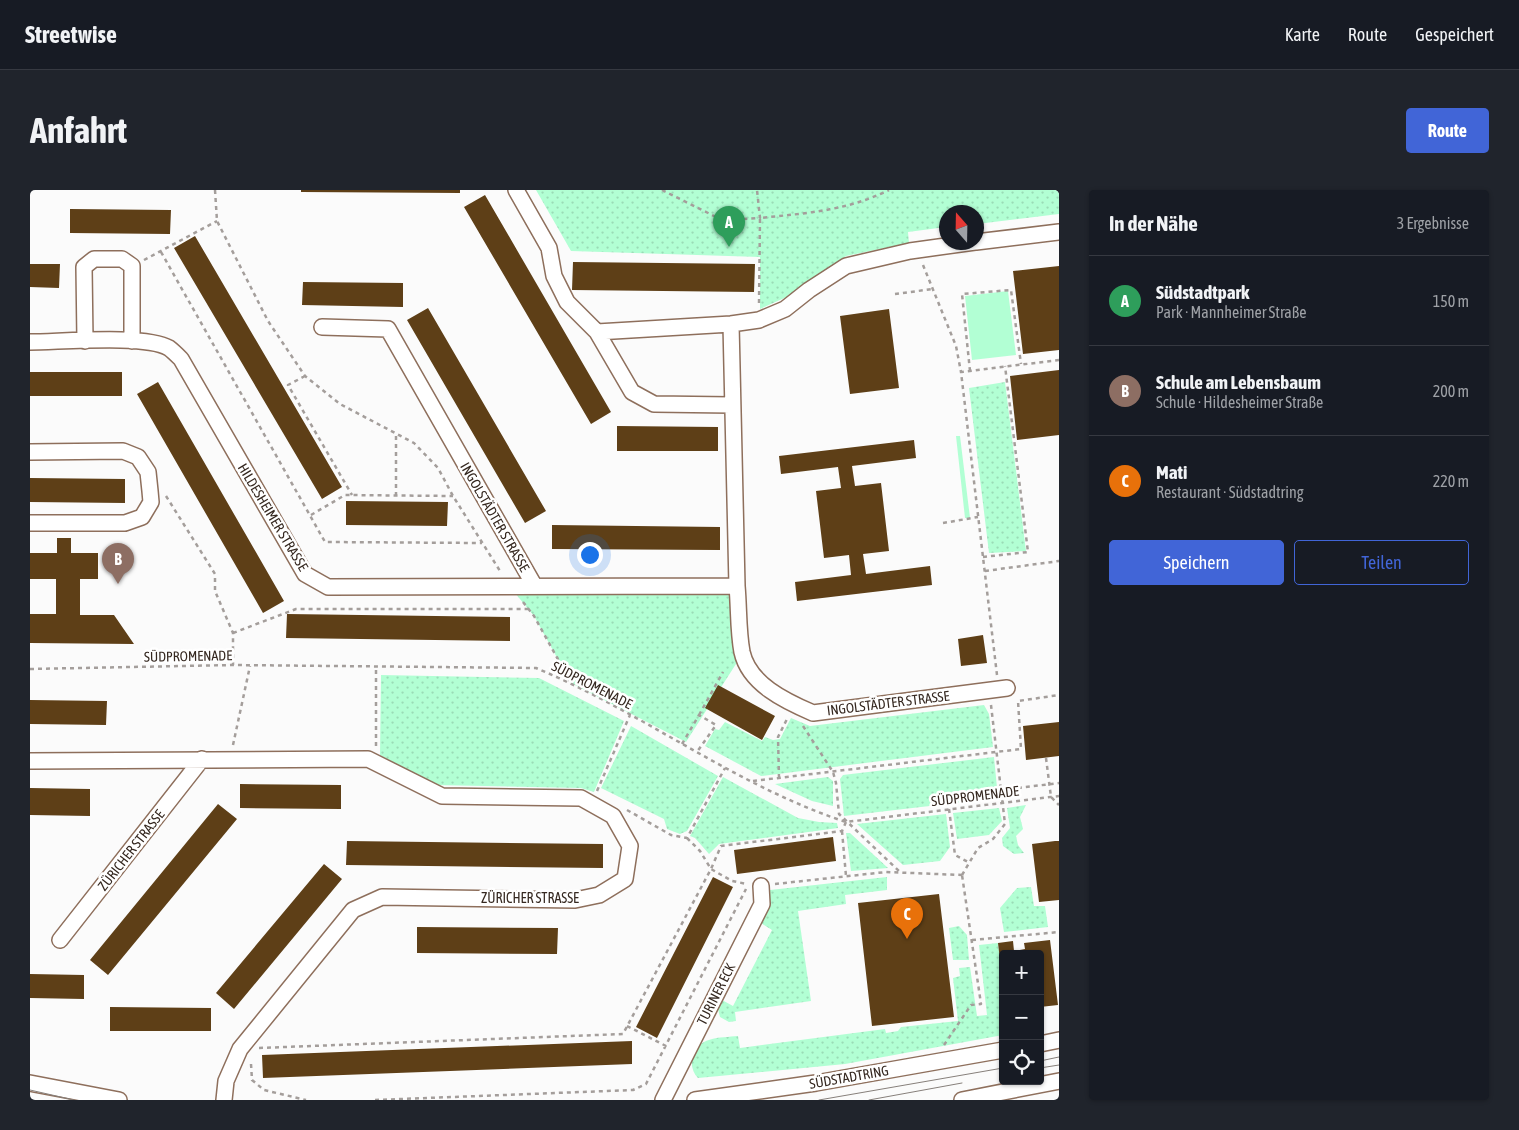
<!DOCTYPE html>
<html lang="de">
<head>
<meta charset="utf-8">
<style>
	:root { --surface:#171b24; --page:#20242c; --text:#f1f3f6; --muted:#9ea1a6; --line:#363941; --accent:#4165d7 }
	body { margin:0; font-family:"Asap Condensed",sans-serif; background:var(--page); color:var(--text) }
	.controls { position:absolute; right:15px; bottom:15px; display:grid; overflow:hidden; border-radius:5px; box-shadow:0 1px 4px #0004 }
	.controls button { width:45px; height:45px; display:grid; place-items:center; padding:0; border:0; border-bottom:1px solid var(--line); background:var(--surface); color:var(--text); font:25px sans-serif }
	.compass { position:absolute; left:909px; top:15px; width:45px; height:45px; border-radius:50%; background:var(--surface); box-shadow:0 1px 4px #0004; rotate:340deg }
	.you { position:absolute; left:559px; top:364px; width:18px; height:18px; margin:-12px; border:4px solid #fff; border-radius:50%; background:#1a73e8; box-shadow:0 0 0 8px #1a73e833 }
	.badge { display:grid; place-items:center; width:32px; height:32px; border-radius:50%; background:var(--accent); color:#fff; font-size:16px; font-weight:700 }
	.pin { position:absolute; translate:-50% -41px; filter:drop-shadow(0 1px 2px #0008) }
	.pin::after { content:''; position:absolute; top:26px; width:18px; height:15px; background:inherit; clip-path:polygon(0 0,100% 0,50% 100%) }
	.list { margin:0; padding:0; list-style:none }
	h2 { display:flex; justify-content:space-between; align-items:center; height:65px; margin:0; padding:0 20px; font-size:21px }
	h2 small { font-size:16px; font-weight:400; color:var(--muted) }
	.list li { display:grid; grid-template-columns:32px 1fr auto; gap:15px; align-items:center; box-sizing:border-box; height:90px; padding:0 20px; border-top:1px solid var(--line) }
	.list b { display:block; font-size:19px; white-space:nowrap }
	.list p { margin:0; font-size:16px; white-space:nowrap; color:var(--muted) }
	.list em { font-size:16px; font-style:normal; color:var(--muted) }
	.actions { display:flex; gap:10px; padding:15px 20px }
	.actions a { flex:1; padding:11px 0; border:1px solid var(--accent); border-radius:5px; text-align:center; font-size:18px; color:var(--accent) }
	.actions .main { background:var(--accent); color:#fff }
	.icon { flex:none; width:28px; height:28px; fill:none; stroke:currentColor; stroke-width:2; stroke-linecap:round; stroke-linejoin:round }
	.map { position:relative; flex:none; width:1029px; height:910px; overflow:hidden; border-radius:5px }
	header { display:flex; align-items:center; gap:30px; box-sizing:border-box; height:70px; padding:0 25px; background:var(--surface); border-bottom:1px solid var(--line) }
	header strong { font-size:24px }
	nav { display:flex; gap:28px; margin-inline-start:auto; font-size:18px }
	.intro { display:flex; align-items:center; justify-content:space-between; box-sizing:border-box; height:120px; padding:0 30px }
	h1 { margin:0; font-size:35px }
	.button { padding:12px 22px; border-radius:5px; background:var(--accent); color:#fff; font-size:18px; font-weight:700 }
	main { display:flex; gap:30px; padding:0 30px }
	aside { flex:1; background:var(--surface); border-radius:5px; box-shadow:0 1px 4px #0004 }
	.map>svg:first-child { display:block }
	.green { fill:url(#green-dots) }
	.pitch { fill:#b2ffd4 }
	.building { fill:#5e3f17 }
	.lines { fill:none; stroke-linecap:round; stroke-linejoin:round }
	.minor-casing { stroke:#8e6f5c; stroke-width:18 }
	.path { stroke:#a49e9b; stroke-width:2.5; stroke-dasharray:4 4; stroke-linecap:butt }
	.minor { stroke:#fff; stroke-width:15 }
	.tram { stroke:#867f7a; stroke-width:1 }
	.labels { text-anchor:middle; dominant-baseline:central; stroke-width:5; stroke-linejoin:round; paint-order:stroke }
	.street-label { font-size:14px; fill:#352820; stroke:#fff }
</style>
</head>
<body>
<header>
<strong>Streetwise</strong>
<nav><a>Karte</a><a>Route</a><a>Gespeichert</a></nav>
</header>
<div class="intro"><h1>Anfahrt</h1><a class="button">Route</a></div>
<main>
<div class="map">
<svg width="1029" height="910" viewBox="0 0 1029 910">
	<defs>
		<pattern id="green-dots" width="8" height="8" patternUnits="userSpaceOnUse" patternTransform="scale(1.25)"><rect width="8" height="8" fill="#b2ffd4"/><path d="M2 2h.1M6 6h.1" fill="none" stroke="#9adbb6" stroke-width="1.8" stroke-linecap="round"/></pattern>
	</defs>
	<rect width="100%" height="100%" fill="#fbfbfb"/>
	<path class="green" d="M506,0h523v24l-82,10 -1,-12h-30v15l-38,5 1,11 -63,13 -55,39 -31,14v-52l-189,-6z
		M975,192l21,169 -37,2 -20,-165z
		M707,396l6,67 -57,89 -115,-59 -37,-67 -24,-29z
		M351,485l158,3 85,43 -30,71 -13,-4 -147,-3 -54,-30z
		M954,515l5,9 4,33 -232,29 -56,-30 10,-17 4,1 6,-8 37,19 3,-4 8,3 7,-1 11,-21 19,8z
		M601,536l87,50 -31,55 -7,3 -13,-5 -3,-10 -63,-31z
		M964,567l4,41 -154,18 -4,-37 3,-4z
		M693,587l75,41 21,4 18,1 1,5 -119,16 -10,10 -14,-16 -5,-2z
		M798,587l5,4v25l-21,-5 -37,-17z
		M996,615l-6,12 3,12 -7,7 2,9 6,8 -10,1 -11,-8 -1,-8 8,-10 -3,-20z
		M969,618l3,13 -13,14 -32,4 -4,-26z
		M916,624l4,33 -10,14 -37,4 -46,-41z
		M816,643h4l38,35 -37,3z
		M857,687v13l-42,5 1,9 -48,7 13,90 -76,11 1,9 -7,1 -9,-5 -2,-8 4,-9 11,6 39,-76 -11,-7 9,-17v-16z
		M1001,697l3,19h11l3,21 -44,5 -4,-24 17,-20z
		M929,736l8,9 2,25h-16l-4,-32z
		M968,753l4,36 -3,1 2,11h2v44l-158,29 -147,14c-5,-5 -7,-12 -6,-19 4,-23 28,-21 46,-23l2,12 145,-19 1,4 12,-2 3,-4 57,-6 -5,-43 7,-2 -1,-8 11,-1 7,49 10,-1 -8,-70z"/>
	<path class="pitch" d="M978,101l8,64 -44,5 -7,-64z
		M926,246h4l10,82h-5z"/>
	<path class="building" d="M271,0h159v3l-159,-1z
		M455,5l126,217 -20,12 -127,-217z
		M40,19l101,1 -1,24 -100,-1z
		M165,46l147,251 -20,12 -148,-251z
		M543,72l182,2 -1,28 -182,-2z
		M0,74h30l-1,24 -29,-1z
		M1029,76v84l-36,4 -10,-83z
		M273,92l100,1v24l-101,-2z
		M398,118l118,203 -21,12 -118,-203z
		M859,119l10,79 -49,6 -10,-78z
		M1029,180v65l-42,5 -7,-64z
		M0,182h92v24h-92z
		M128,192l126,219 -21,12 -126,-219z
		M587,236l101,1v24h-101z
		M884,250l2,18 -64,8 3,20 26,-3 8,68 -26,3 3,20 64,-8 2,19 -135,16 -2,-19 56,-7 -2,-20 -25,3 -8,-67 25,-3 -3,-21 -57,7 -2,-18z
		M0,288l95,1v24l-95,-1z
		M316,311l102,1 -1,24 -101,-1z
		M522,335l168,2v23l-168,-1z
		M27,348h14v15h27v26h-18v36h34l20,29 -104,-1v-29h26v-35h-26v-26h27z
		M257,424l223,3v24l-224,-3z
		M953,445l4,28 -26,3 -3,-27z
		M688,495l57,31 -13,24 -57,-32z
		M0,510l77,1 -1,24 -76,-1z
		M1029,532v34l-33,4 -3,-34z
		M210,594l101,1v24l-101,-1z
		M0,598l60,1v27l-60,-1z
		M188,614l19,15 -129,156 -18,-15z
		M803,647l3,24 -99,13 -3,-24z
		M317,651l256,3v24l-257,-3z
		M1025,651h4v59l-20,2 -7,-58z
		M294,674l18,15 -108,130 -18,-16z
		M683,687l20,10 -76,151 -21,-11z
		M909,704l15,123 -82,9 -14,-123z
		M387,737l141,1 -1,26 -140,-1z
		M1020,750l8,65 -18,2v-53h-37l-1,24 -4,-35 15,-2 1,10 11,-2 -1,-6z
		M0,784l54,1v24l-54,-1z
		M80,817l101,1v23h-101z
		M602,851v23l-369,14 -1,-23z"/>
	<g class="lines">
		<defs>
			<path id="minor" d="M486,0l33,58 5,28 13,26 30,30 35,60 22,12 77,1
				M946,52l83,-10
				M292,137l66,2 146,256
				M567,142l134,-8 28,-4 26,-11 24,-19 37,-24 64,-15 65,-9
				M55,151l-1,-74 10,-8h28l10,7v75
				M0,152c30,0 116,-8 139,6 4,3 8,7 12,11l124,215 23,13 409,-1 -6,-262
				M0,262l93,-1 15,6 10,15 2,19 1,11 -9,15 -17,6h-95
				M707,396c2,22 1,45 5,66 7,32 43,49 71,61l194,-25
				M0,571l338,-2 74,37 139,2 32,18 17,30 -5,33 -26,16 -24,5 -193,-3 -29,13 -113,139 -14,32 -2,19
				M30,750l142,-181
				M1010,854l19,-4
				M0,893l89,17
				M633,910l99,-196 -1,-18
				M665,910l121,-17 187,-33
				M932,910l97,-19"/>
		</defs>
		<use href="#minor" class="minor-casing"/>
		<path class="path" d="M185,0l2,31 51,100 37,55 35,28 74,39 24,25 15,28 47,75
			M632,0l52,26 15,4 31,-2 -3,-28
			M131,62l164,290 157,1
			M114,70l73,-39
			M893,75l33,81 5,26
			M865,104l38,-5
			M729,113l1,-85c47,-5 86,-7 129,-28
			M940,181l-8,-77 49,-4 10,74
			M275,186l-17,9 64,110
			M136,306l49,78v17l18,42v32
			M366,306v-63
			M281,325l34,-20 108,1
			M913,333l35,-6
			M953,367l45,-5 -23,-186
			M955,381l74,-10
			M493,412l11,14 37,67
			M203,443l63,-24h233
			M0,479l203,-4 303,3c106,44 200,118 310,154l213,-26
			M967,485l-36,-303 98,-12
			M669,525l24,-43
			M773,536l30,46 3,11 3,31 61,58
			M652,554l17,-29 17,10 -19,27
			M203,555l17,-79
			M346,556v-79
			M1016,568l5,39 8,8
			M749,588l-1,-41 10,-20
			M723,591l268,-32 -3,-48 41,-6
			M972,600l57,-7
			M567,601l33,-76
			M919,619l6,46 13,7
			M597,620l44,25 16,3 38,-70
			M812,641l4,45
			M657,648l13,13 11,18 21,12 15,3
			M932,685l16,-27 15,-9 12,-15 -14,-119
			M745,694l111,-12 76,3
			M942,750l87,-8
			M597,836l39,20
			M914,855l27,-40 10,-1 -19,-129
			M229,858l364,-14 88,-165 10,-23 121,-15 4,-9
			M221,874l1,16 12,10 42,10
			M345,910l258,-10 13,-6 100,-195"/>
		<use href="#minor" class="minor"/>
		<path class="tram" d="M1010,871l19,-4
			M1010,878l19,-3
			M0,900l44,10
			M0,910h2
			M789,910l184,-32
			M839,910l93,-17"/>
	</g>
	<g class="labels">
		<g class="street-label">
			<text transform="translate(243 327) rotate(59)">HILDESHEIMER STRASSE</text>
			<text transform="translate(465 327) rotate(60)">INGOLSTÄDTER STRASSE</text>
			<text transform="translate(158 466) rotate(-1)">SÜDPROMENADE</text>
			<text transform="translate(562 495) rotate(27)">SÜDPROMENADE</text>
			<text transform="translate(858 513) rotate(-7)">INGOLSTÄDTER STRASSE</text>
			<text transform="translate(945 606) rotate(-7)">SÜDPROMENADE</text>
			<text transform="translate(101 660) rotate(-52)">ZÜRICHER STRASSE</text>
			<text x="500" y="708">ZÜRICHER STRASSE</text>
			<text transform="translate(686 804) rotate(-63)">TURINER ECK</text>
			<text transform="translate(819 887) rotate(-10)">SÜDSTADTRING</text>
		</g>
	</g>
</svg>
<div class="controls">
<button>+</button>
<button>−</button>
<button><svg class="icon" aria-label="locate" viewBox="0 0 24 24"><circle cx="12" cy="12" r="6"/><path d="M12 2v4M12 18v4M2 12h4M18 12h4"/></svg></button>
</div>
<svg class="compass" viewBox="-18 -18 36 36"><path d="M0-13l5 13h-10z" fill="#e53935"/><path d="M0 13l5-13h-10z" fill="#9ea1a6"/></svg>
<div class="you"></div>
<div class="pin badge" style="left:699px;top:57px;background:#2e9e5b">A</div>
<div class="pin badge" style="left:88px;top:394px;background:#8d6e63">B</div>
<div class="pin badge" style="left:877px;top:749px;background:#e8710a">C</div>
</div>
<aside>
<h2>In der Nähe<small>3 Ergebnisse</small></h2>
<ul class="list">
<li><span class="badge" style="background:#2e9e5b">A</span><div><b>Südstadtpark</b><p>Park · Mannheimer Straße</p></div><em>150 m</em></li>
<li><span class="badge" style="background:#8d6e63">B</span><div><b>Schule am Lebensbaum</b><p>Schule · Hildesheimer Straße</p></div><em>200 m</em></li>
<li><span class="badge" style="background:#e8710a">C</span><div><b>Mati</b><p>Restaurant · Südstadtring</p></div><em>220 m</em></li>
</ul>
<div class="actions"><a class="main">Speichern</a><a>Teilen</a></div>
</aside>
</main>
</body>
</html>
